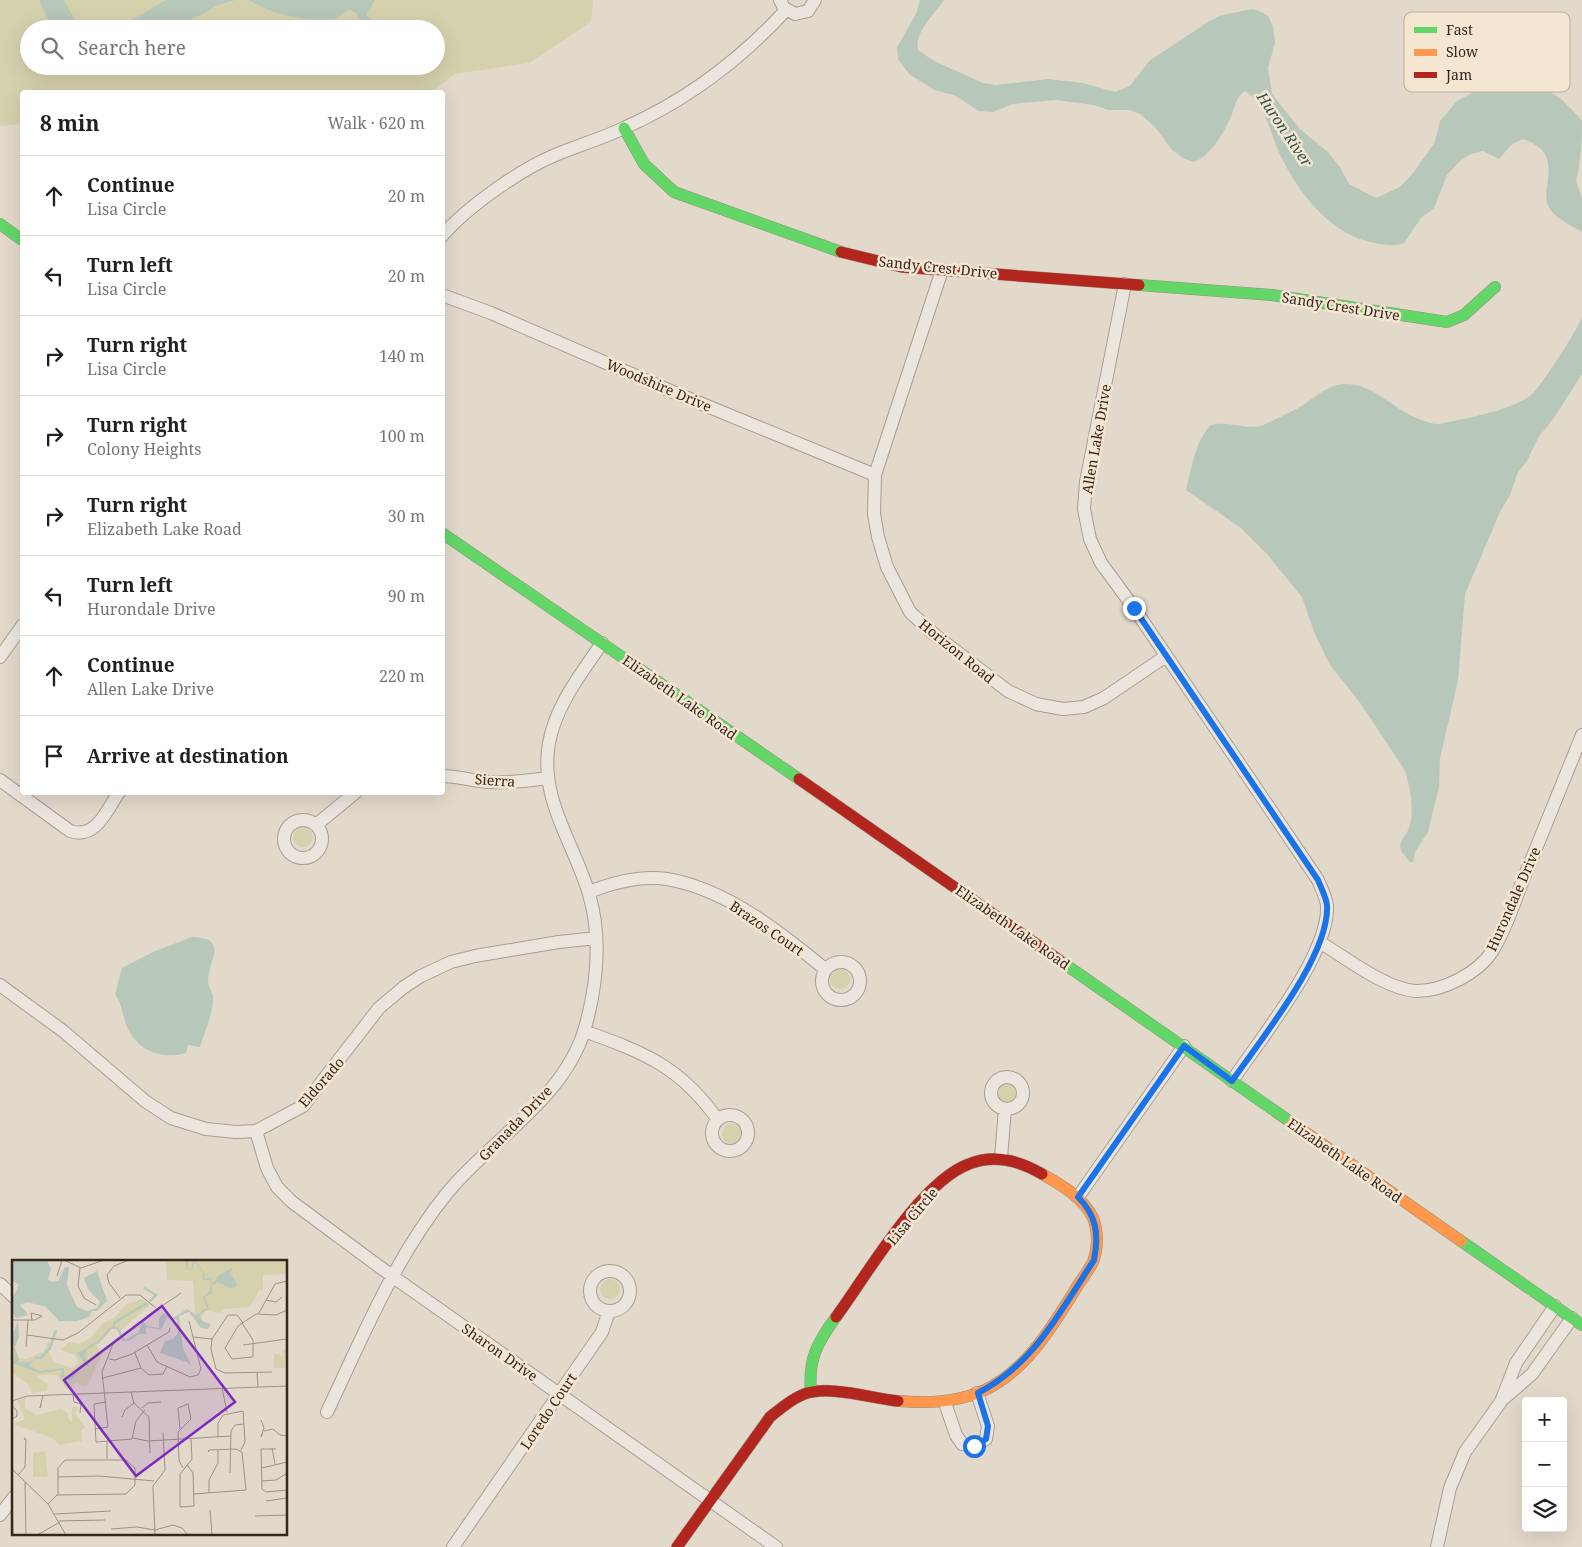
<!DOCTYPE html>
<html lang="en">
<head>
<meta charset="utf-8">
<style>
	:root { --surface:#fff; --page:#f6f6f6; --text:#202124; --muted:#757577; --line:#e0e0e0 }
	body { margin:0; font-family:"Noto Serif",serif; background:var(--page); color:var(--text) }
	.controls { position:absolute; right:15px; bottom:15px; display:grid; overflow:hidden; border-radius:5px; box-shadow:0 5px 20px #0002 }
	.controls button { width:45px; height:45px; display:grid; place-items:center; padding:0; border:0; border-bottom:1px solid var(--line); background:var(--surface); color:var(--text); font:25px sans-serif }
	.stop { position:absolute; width:15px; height:15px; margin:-11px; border:4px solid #1a73e8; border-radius:50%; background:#fff }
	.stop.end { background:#1a73e8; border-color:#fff; box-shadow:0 1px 5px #0008 }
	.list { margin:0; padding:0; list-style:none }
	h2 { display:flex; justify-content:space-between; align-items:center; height:65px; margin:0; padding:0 20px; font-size:21px }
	h2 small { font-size:16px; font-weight:400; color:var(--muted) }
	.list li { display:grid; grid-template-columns:32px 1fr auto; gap:15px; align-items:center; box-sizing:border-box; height:80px; padding:0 20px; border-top:1px solid var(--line) }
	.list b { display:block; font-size:19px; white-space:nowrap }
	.list p { margin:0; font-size:16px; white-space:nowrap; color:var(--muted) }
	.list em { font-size:16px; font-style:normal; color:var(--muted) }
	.icon { flex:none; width:28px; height:28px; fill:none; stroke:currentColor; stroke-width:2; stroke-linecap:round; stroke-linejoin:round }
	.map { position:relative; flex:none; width:1582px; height:1547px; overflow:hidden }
	.search { position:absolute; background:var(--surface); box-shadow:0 5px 20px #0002; left:20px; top:20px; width:425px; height:55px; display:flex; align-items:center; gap:12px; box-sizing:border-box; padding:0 18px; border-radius:28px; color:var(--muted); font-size:19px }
	.panel { position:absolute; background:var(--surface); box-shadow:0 5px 20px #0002; left:20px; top:90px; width:425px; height:705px; border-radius:5px }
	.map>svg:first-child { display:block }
	.green { fill:#d6d1ad; fill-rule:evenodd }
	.water { fill:#b7c8bb }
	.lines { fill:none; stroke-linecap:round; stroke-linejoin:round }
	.street-casing { stroke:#a89e95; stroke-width:14 }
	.fast-casing { stroke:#988e84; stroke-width:12 }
	.slow-casing { stroke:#988e84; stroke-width:12 }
	.jam-casing { stroke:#988e84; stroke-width:12 }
	.street { stroke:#ebe5dd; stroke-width:12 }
	.fast { stroke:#63d668; stroke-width:11 }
	.slow { stroke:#ff974d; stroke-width:11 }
	.jam { stroke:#b3261e; stroke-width:11 }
	.route { stroke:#1a73e8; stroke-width:6 }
	.labels { text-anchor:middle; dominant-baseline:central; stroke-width:5; stroke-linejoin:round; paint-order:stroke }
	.street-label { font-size:14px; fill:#36261d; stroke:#f5e6d1 }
	.water-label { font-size:15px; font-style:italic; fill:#2c564f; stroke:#f5e6d1 }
	.inset-river { fill:none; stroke:#b7c8bb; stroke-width:2.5 }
	.inset-road { fill:none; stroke:#9e9185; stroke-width:1 }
	.view { fill:#7b2cbf; fill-opacity:0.15; stroke:#7b2cbf; stroke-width:2.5 }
	.inset-edge { fill:none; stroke:#36261d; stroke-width:2.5 }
	.key { fill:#f5e6d1; stroke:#bcac9b; stroke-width:1 }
	.key-label { font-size:14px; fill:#36261d }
</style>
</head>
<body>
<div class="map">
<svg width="1582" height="1547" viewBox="0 0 1582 1547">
	<rect width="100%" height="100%" fill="#e3d9cb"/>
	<path class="green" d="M0,0h593l-2,22 -62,41 -74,11 -24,18h-409v32l-22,2zM29,29h407v37h-407z
		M293 837a10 10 0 1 1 20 0a10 10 0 1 1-20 0Z
		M830 979a10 10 0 1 1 20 0a10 10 0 1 1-20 0Z
		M996 1093a10 10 0 1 1 20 0a10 10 0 1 1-20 0Z
		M722 1134a10 10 0 1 1 20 0a10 10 0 1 1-20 0Z
		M600 1289a10 10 0 1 1 20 0a10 10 0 1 1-20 0Z"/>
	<path class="water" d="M39,0h25l16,29h-28z
		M166,0h69l-17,5 -43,24h-59z
		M249,0h126l-9,15 9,8 -3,6h-8l-8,-16 -6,-3c-7,1 -10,8 -17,9 -31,2 -58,-3 -84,-19z
		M920,0h24c-9,14 -30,32 -26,50l16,11 49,22 13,2 52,-6 35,4 32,9 15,-6 19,-25 59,-39 11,-6 32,-7 6,1 11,6 5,10 2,17 -7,25 4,26 28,35 28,23 12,15 9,17 27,14 24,-11 14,-15 21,-30 5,-21 17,-20 39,-21h14l27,9h9l15,10 21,21c0,22 -1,41 -6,61l6,17v34c-10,-6 -26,-13 -32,-23 -14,-19 19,-54 -27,-70l-12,6 -12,14 -16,-8 -12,3 -10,6 -14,15 -13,33 -13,10 -17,25c-10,4 -27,1 -38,-2 -41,-12 -71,-53 -88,-91 -8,-19 -14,-48 -33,-59 -8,4 -10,15 -13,23 -6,15 -22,44 -39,48l-10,-4 -11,-8 -18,-24 -14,-12 -10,-4h-21l-15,-5 -38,-5 -43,4 -20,8 -14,-1 -25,-16 -20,-5 -25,-16 -11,-15 -1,-12 19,-33z
		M76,66h55c-15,7 -41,8 -55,0z
		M1582,317v57l-28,44 -16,20 -11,23 -9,11 -8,23 -10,17 -35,82 -7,87 -18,77 -1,29 -11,45 -13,20 -2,10h-3l-9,-11 -1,-5c1,-7 7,-12 9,-18 6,-17 1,-44 -5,-59l-43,-65 -31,-39 -16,-33 -12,-35 -35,-43 -26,-26 -55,-38c5,-19 10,-52 25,-65 17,-5 38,6 52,0 10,-4 21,-10 31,-15 18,-8 32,-27 53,-26 30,1 48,28 75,36 5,2 13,5 18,4 27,-6 67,-12 90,-28 9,-6 48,-67 52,-79z
		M192,937c39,1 15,25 16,45 1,6 4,10 5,15 0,17 -8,34 -13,50l-12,-2 -2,8c-25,7 -48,-2 -59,-26 -5,-12 -4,-21 -12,-33l7,-26 31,-16z"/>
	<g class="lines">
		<defs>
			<path id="street" d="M780,0l4,8 11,6 13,-3 7,-11
				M442,236c24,-28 76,-65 111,-80 23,-10 48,-17 71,-28 63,-28 116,-68 162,-118
				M942,270l-67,205 -1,39 4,23 9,30 23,45 25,23 73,56 28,13 27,5 21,-2 20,-9 62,-42
				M1125,284l-39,198 -2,27 6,30 11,24 33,45 184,272c3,8 8,17 9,25 3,49 -67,134 -95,176
				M442,295l49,18 182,79 202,83
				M0,657l22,-31
				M442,776c16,0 31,5 47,6 19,1 38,-1 58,-4
				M0,780l70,51c26,9 37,-21 49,-39
				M284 839a19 19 0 1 1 38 0a19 19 0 1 1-38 0Z
				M316,825l40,-33
				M589,892c25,-10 51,-17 78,-13 59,10 113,53 158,90
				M1321,943c27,16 63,45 94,48 27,1 64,-18 78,-41 13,-21 21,-47 30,-70 20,-48 39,-96 59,-145
				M822 981a19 19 0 1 1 38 0a19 19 0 1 1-38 0Z
				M0,985l63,46 82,70 26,17 35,11 30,3 20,-1 47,-25 76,-98 25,-21 17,-11 30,-14 24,-6 84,-14 37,-4
				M584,1031c59,21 96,35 134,89
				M991 1093a16 16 0 1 1 32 0a16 16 0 1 1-32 0Z
				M712 1133a18 18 0 1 1 36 0a18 18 0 1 1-36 0Z
				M256,1131l11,37 10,19 15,15 100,74 384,271
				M1001,1158l4,-49
				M1078,1197l106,-151
				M590 1291a20 20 0 1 1 40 0a20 20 0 1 1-40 0Z
				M0,1284l14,13
				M1502,1399l14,-36 39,-57
				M945,1403l11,32 6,9 12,2 12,-7 2,-13 -11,-33
				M327,1412c36,-76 68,-155 121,-220 44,-53 117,-94 137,-164 12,-43 17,-90 4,-134 -15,-51 -50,-95 -40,-151 7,-38 32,-69 53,-100
				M0,1515l14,-18
				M453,1547l149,-215 7,-21
				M1437,1547l13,-59 15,-36 37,-52 30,-26 40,-56"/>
			<path id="fast" d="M624,128l20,36 30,28 167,60
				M0,224l22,16
				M1139,285l133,10 175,27 17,-7 31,-28
				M442,533l357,246
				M1059,960l233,163
				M1461,1241l121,84
				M811,1392c-3,-33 6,-49 25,-75"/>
			<path id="slow" d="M1292,1123l169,118
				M898,1401c28,2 55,2 82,-9 45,-18 74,-68 98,-107 5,-8 13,-17 16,-26 4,-12 4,-29 -1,-41 -9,-20 -33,-34 -51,-44"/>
			<path id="jam" d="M841,252l61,15 237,18
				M799,779l260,181
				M836,1317c31,-42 84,-135 133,-153 25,-10 51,-3 73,10
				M677,1547l93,-130c10,-8 20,-17 32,-22 25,-11 68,3 96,6"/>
		</defs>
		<use href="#street" class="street-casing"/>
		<use href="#fast" class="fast-casing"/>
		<use href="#slow" class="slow-casing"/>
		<use href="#jam" class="jam-casing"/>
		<use href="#street" class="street"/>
		<use href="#fast" class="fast"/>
		<use href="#slow" class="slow"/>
		<use href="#jam" class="jam"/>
	</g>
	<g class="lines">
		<path class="route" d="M974,1446l12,-7 2,-13 -10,-33c56,-29 82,-81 116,-133 5,-25 3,-44 -16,-63l106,-151 48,35c29,-42 98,-126 95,-176 -1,-8 -6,-17 -9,-25l-184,-272"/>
	</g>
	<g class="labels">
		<g class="street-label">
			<text transform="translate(938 267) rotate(6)">Sandy Crest Drive</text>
			<text transform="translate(1341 306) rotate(9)">Sandy Crest Drive</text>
			<text transform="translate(659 385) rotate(23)">Woodshire Drive</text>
			<text transform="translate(1096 439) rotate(-80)">Allen Lake Drive</text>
			<text transform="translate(957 651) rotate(39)">Horizon Road</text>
			<text transform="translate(680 697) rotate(35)">Elizabeth Lake Road</text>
			<text transform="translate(495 780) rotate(4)">Sierra</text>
			<text transform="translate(1513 899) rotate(-66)">Hurondale Drive</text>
			<text transform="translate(1013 927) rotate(35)">Elizabeth Lake Road</text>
			<text transform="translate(767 928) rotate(34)">Brazos Court</text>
			<text transform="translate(321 1082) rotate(-49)">Eldorado</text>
			<text transform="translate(515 1123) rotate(-46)">Granada Drive</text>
			<text transform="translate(1345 1160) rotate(35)">Elizabeth Lake Road</text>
			<text transform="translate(912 1216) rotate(-50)">Lisa Circle</text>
			<text transform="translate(500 1352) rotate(35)">Sharon Drive</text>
			<text transform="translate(548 1411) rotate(-56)">Loredo Court</text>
		</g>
		<g class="water-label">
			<text transform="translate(1285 129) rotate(56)">Huron River</text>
		</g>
	</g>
	<g transform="translate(12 1260)">
		<rect width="275" height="275" fill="#e3d9cb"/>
		<path d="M154,0h121v14l-24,1v16l-3,-2 -10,18 -27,2 -3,4 -14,-3 -5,8 7,11 -13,-14 -2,-34 -26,-1zM130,39l9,5 -31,27 -6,-4 -18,19 6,8 -14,31 -6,2 -5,-5 -10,8 -10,-15h-17l-3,1 11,8 -1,7 -15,2 -4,-9 -15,-10 -1,-29 8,13 6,1 17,-7 5,-10 5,1 -4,9 4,10 19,6 7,-7 -4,-6 -14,-5 8,-8 10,2 11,-6 12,-14 13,-7 12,-13zM275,87l-2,21h-11v-14h6l1,4 1,2 -1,-4 5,-1 -4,-1 1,-4zM13,138v10l11,7 25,-6 7,4v6l4,3v-15h6l-3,6 10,14 -4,4 1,10 -22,4 -8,-7 -39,-14 12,-5 -8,-18zM33,191l3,26h-15v-24z" fill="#d6d1ad"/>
		<path d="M0,0l35,1 4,7 -3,12 4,2 6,-1 7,-14h4l-2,18 10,22 10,4 10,-3 3,-6 -12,-13 -4,-11 13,-7 10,30 -10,10h-5l-3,6 -12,4h-18l-13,-14 -19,-5 -7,3 8,10 -12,3 -4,-6v-14l7,-13 -7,-5zM174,0l2,3 -1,5 4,2 2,-9 3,-1 9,15 -1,4 6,-1 2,1 -1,7 7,-10 14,-8 -1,6 7,11 -6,4 -15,-7 -5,4v7l-7,4 4,12 -9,5 2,7 9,3 -3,5 -7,-1 -12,-16 -10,4 4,32 9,19 -5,-5 -27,-9 5,-12 8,-2 5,-6 -1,-13 -10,-3 -6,13 -15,-3v7h-7l-10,7h-7l-5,-12h-6l-12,14 -12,6 -2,8 3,5 1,5 -3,-3 -7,4 -7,13 -12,-5 2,-6 -22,3 -28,-10 3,-8 -3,-19 6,-15 1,16 -4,10 4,15h10l6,-4 -6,8 11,5 24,-3v7l7,3 6,-11 7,-4 -7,-10 21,-12 12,-14h8l7,13 13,-7 5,-12 4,5 12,2v-10l5,-5 9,5 14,-9 9,6 11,-7 -4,-11 7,-6 1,-11h-9l2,-5 -9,-14 -3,9 -6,-1z" fill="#b7c8bb"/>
		<path class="inset-river" d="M132,28l12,7 -6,6M102,67v-4l33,-20M23,98h6l9,-10 6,-18"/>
		<path class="inset-road" d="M52,0l17,8 23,-8M68,8l-2,18 6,12 12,7M45,16l5,-16M108,38l-11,-15 -2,-8 7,-9 15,-6M254,40l10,2 6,-5M247,53l16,-29 12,-3M134,57l35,-24M0,60h23l7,-4 -11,-3 1,7M177,61l12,48 -3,6 -8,2M230,63l11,17v17l-21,2 -7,-11 13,-22 18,-12 20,1 11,-5M231,63l-6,-8h-9l-16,24 -1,10 5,20 9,4 47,-1M15,75l36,5 15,-7 48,-38h14l16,13M181,77l19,2M135,85l10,17 33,15M231,85l44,-6M14,87l2,-27M123,93l6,15 8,7 14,-1 4,-8M97,99l6,1 17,-6 37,-22 1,-4M245,112l1,15M91,118l38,-10M210,128l5,24M119,132l3,11 15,14 1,36M61,134l1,8 7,2 -1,9M0,141l15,-5 260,-10M94,142l-12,2 2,38 36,-3 4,-18 9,-11M29,145l-1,3 3,-13M0,146l5,5v5l-5,3M130,148l6,-5 13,-1M110,157l3,-7 9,-7M249,160l3,8 -3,9 1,-3M83,169l13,-2 -6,-55 11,-28M168,169l-2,-21 10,-4 3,15 -13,13 1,29 4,7M252,171l9,-2 7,6 7,1M206,177v-14l5,-8 20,-4 2,31 -4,8M121,178l15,3 83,-5M95,182v17M260,188l3,16M264,189h-15l1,40 4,3 21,-2M175,205l6,8 1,33 -14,1v-33l12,-15 -1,-20M250,208l25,-6M0,209l36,35 18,31M218,213l1,-42 4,-6 9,-1M6,215l7,-8 1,-28 -2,-1 1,2M46,217l41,-1 55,5M250,221l14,-1 11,-7M13,222l1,53M197,233v-13l9,-17v-13M182,234l52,-4 -4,-38 -6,-3 -27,1 -1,2 2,-2M0,236l1,39M254,241l21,-3M36,244l10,-10v-26l7,-8h61l9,8v17l-9,9 -69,1M198,250l2,25M43,254l56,-3M243,256l32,-1M47,261l46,-1M99,269l26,-2 18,3 18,-5 9,3 6,7M25,275l23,-13M143,275l-2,-49 12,-16 -2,-37"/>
		<path class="view" d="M150,46l73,96 -99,74 -72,-96z"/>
		<rect width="275" height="275" class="inset-edge"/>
	</g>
	<rect x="1404" y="12" width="166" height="80" rx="8" class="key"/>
	<rect x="1414" y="27" width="23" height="6" fill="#63d668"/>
	<rect x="1414" y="49" width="23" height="7" fill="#ff974d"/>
	<rect x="1414" y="72" width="23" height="6" fill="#b3261e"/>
	<g class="key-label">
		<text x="1446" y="35">Fast</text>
		<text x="1446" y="57">Slow</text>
		<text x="1446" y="80">Jam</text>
	</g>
</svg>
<div class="controls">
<button>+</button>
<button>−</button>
<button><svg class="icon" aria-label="layers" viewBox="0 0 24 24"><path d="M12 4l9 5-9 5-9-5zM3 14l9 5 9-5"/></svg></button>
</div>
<div class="stop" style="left:974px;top:1446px"></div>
<div class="stop end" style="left:1134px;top:608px"></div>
<div class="search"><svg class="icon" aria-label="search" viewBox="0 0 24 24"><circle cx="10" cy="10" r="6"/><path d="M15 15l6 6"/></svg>Search here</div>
<section class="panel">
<h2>8 min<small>Walk · 620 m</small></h2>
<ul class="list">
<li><svg class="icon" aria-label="ahead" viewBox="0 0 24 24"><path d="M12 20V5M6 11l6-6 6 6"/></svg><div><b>Continue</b><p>Lisa Circle</p></div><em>20 m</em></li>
<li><svg class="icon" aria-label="left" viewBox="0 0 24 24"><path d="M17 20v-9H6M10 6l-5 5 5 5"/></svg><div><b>Turn left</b><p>Lisa Circle</p></div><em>20 m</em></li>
<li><svg class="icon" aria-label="right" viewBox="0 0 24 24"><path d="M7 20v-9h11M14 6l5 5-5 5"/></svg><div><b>Turn right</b><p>Lisa Circle</p></div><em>140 m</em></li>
<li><svg class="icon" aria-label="right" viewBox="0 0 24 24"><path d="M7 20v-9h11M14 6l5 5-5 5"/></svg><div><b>Turn right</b><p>Colony Heights</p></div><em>100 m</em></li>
<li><svg class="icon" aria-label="right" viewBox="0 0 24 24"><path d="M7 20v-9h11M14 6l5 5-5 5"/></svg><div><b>Turn right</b><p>Elizabeth Lake Road</p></div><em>30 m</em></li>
<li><svg class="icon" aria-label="left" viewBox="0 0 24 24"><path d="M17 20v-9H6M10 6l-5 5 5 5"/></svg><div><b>Turn left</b><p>Hurondale Drive</p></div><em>90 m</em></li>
<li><svg class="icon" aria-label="ahead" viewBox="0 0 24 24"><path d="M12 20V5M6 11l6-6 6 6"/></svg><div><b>Continue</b><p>Allen Lake Drive</p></div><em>220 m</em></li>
<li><svg class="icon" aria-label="arrive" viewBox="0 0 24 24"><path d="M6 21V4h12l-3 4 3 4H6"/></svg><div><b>Arrive at destination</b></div></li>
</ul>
</section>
</div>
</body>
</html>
